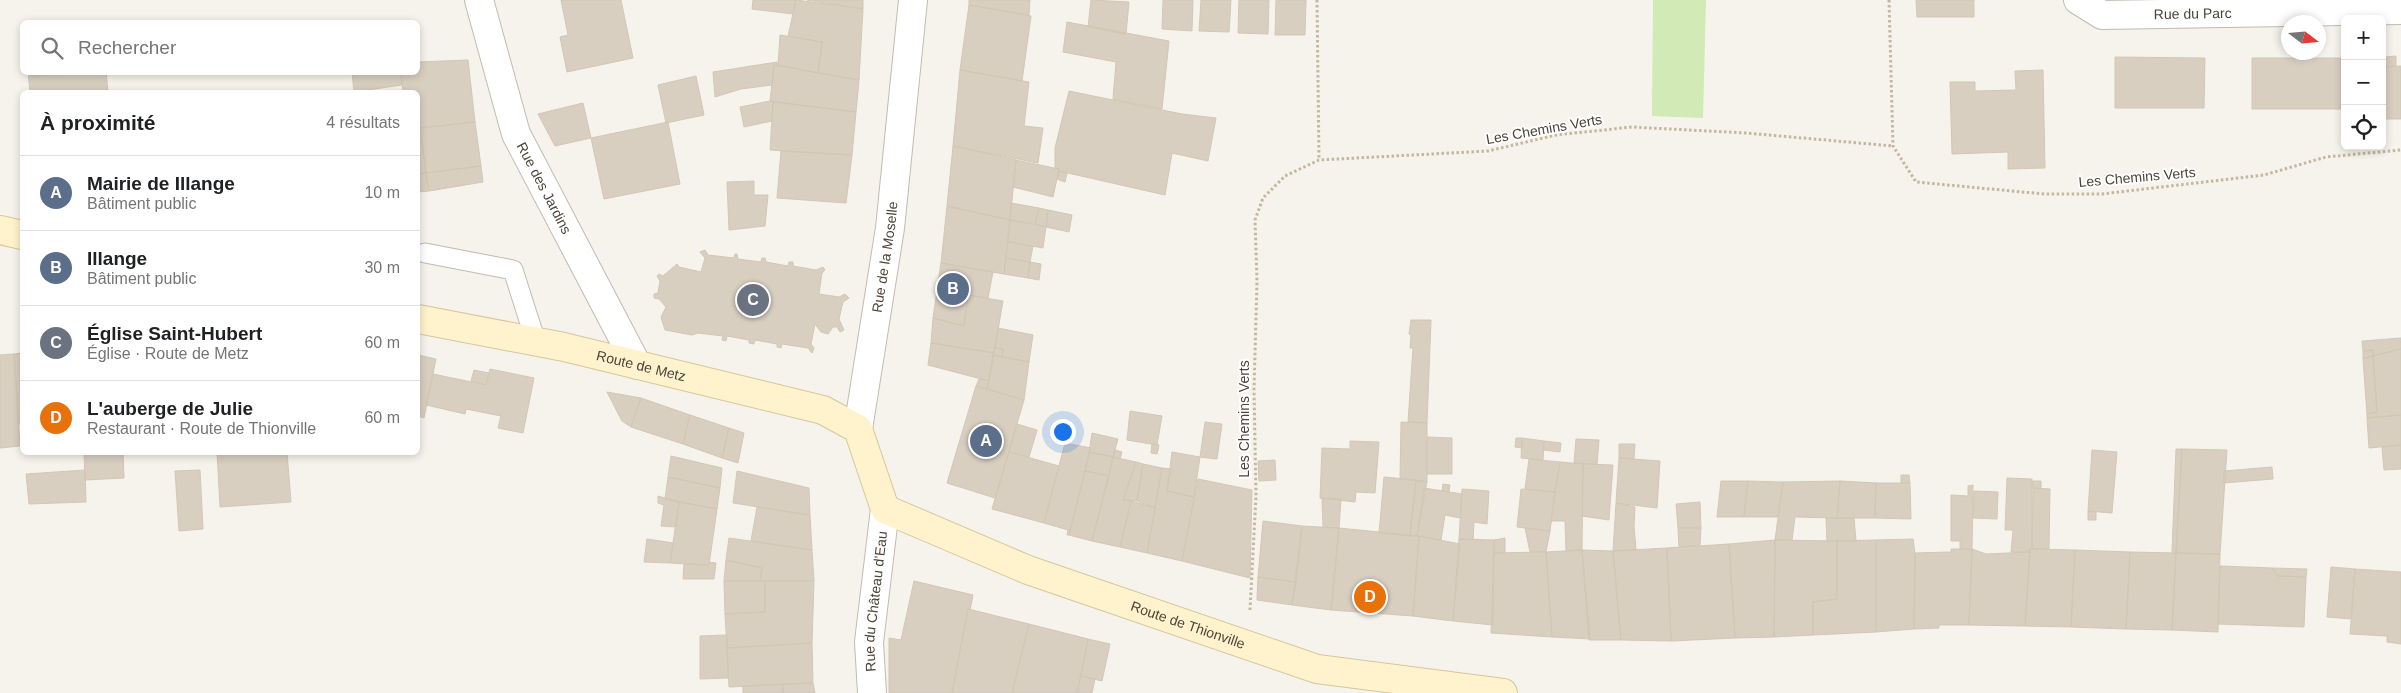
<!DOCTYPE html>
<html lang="fr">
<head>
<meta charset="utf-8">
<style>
	:root { --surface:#fff; --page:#f6f6f6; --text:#202124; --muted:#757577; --line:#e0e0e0; --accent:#0f766e }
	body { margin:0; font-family:Helvetica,sans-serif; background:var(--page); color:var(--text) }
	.controls { position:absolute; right:15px; top:15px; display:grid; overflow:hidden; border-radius:8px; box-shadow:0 2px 8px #0003 }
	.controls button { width:45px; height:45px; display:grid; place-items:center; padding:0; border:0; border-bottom:1px solid var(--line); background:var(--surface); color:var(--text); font:25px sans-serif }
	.compass { position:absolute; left:2281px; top:15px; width:45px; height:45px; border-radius:50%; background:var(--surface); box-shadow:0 2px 8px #0003; rotate:106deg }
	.you { position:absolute; left:1062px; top:431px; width:18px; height:18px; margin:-12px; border:4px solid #fff; border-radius:50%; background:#1a73e8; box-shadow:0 0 0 8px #1a73e833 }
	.badge { display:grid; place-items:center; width:32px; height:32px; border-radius:50%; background:var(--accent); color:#fff; font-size:16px; font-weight:700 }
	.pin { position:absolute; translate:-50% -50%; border:2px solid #fff; box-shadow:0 1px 5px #0006 }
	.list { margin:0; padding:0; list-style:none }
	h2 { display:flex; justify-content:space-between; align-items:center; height:65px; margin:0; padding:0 20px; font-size:21px }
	h2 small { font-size:16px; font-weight:400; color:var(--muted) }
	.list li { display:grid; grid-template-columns:32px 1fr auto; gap:15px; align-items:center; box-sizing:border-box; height:75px; padding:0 20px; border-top:1px solid var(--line) }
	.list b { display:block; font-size:19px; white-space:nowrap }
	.list p { margin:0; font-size:16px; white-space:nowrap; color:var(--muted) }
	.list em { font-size:16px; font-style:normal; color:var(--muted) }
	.icon { flex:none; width:28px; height:28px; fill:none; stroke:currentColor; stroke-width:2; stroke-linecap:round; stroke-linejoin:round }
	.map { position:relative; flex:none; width:2401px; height:693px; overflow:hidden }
	.search { position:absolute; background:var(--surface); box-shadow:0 2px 8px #0003; left:20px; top:20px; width:400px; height:55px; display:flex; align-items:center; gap:12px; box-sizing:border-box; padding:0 18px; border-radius:8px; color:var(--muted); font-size:19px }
	.panel { position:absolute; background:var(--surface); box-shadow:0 2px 8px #0003; left:20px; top:90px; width:400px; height:365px; border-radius:8px }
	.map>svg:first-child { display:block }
	.green { fill:#d2eab5 }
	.building { fill:#d8cfc1; stroke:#d3c7b4 }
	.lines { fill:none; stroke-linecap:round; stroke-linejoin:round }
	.lane-casing { stroke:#c2bbae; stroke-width:21 }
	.street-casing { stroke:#c2bbae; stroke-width:30 }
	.secondary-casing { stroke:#d6c79b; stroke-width:30 }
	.path { stroke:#c4b79f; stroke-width:3; stroke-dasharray:2.5 2.5; stroke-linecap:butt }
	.lane { stroke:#fff; stroke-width:19 }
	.street { stroke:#fff; stroke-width:28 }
	.secondary { stroke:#fff3cd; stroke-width:28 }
	.labels { text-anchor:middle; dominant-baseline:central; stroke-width:4; stroke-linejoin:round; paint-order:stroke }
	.street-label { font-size:14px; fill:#4b4439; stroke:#fff }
</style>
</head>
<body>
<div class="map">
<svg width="2401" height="693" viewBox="0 0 2401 693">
	<rect width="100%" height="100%" fill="#f6f3ec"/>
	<path class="green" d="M1653,0h53l-3,118 -51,-2z"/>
	<path class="building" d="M561,0h60l12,58 -66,14 -7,-35 8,-2z
		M753,0h43l-3,14 -41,-5z
		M796,0l67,9 -4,71 -41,-7 4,-31 -34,-6z
		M807,0h56v9z
		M969,0h61l-1,15 -60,-10z
		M1091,0l38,2 -3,32 -38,-7z
		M1163,0h30l-1,31 -30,-2z
		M1201,0h30l-2,32 -30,-1z
		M1239,0h30l-1,34 -30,-1z
		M1276,0h30l-1,35h-30z
		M1916,0h58v17h-57z
		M969,5l62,11 -9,65 -62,-11z
		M1067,22l102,19 -7,68 -49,-10 3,-37 -53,-10z
		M780,35l42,7 -4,31 -40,-8z
		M2396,56v10l-10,1 -1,-10z
		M2115,57l90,1 -1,50h-89z
		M2382,57h3l1,10 15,-1v53h-19z
		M2252,58h89v51h-89z
		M468,60l7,62 -57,6v-36h-15l-2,-20h17v-10z
		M777,62l1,3h-4l-2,20 -31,4 -26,8 -2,-25z
		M774,65l85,15 -3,32 -86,-11z
		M960,70l69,12 -5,44 19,2 -5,35 -85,-17z
		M2043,70l2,98 -37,1v-17l-56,2 -2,-72h25v9l41,-1 -1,-19z
		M28,72h5v4l73,-4 2,20h-78z
		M33,72h37l-37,4z
		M352,72h49l1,13 -48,7z
		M696,76l8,39 -38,8 -8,-38z
		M1069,91l113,23 34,4 -8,43 -36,-8 -7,42 -106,-24v-2l-4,-1v-20z
		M770,101l3,1 -1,19 -28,6 -4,-20z
		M773,102l83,10 -4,43 -82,-5z
		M583,103l8,35 -36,8 -17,-32z
		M475,122l6,44 -55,7 -6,-45z
		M668,122l12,62 -76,15 -13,-61z
		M418,128h2l2,14 -4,1z
		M422,142l4,31 -8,1v-31z
		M953,146l63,14 -6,60 -63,-14z
		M781,151l71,4 -6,48 -69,-5z
		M1016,160l43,9 -6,28 -40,-10z
		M481,166l2,16 -54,9 -3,-18z
		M1059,171l8,2 -2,9 -8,-3z
		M426,173l3,18 -11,1v-18z
		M754,181v14h14l-3,31 -36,4 -2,-48z
		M1011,203l28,5 -4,16 -25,-4z
		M947,206l63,14 -6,54 -63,-11z
		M1039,208l9,2 -2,17 -11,-3z
		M1048,210l24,5 -3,17 -23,-5z
		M1010,220l36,7 -3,21 -35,-6z
		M1008,242l25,4 -3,16 -24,-4z
		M705,250l3,5 26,3 1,-4h2l1,5 23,3 1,-4h3l1,4 22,4 1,-4h4v4l23,4 7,-3 2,3 -3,3 -3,21 20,3 6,-3 4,4 -6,4 -4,17 5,11 -4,2 -3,-5h-4l-5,7 -7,-2 -6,-8 -4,20 3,4 -2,5 -4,-5 -26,-4 -1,4 -4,-1v-3l-22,-4 -1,4 -5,-1v-3l-22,-4 -1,5 -4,-1 1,-4 -25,-3 -6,2 -27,-5 -4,-13 5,-10 -7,-8 -5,-1v-4l4,-1 2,-12 -3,-5 2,-2 4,2 14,-12 2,3 22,5 4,-14 -5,-6z
		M1006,258l24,4 -2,16 -24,-4z
		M1030,262l11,2 -2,16 -11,-2z
		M941,263l52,9 -5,26 -20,-3 -4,31 -31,-8z
		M968,295l35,6 -9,52 -63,-10 2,-25 31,8z
		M1411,320h20l-4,103 -19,-1 5,-74h-3l1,-13 -2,-1z
		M998,328l35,7 -4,27 -27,-5 1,-8 -8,-1z
		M2401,338v11l-28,7v-6l-10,1 -1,-10z
		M931,343l63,10 -5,28 -61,-16z
		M995,348l8,1 -1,8 -9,-2z
		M2401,349v66l-34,3v-4l10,-2 -4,-56z
		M2373,350v6l-10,3v-8z
		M22,353v71h-3l-5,-70z
		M14,354l6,92 -20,2v-93z
		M418,355l18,4 -12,59 -6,-2z
		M993,355l36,7 -5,38 -37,-11z
		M2373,356l4,56 -10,2 -4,-55z
		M490,369l44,9 -11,55 -25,-5 3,-12 -35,-7 -1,5 -39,-9 7,-31 53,11z
		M474,370l15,3 -3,12 -15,-4z
		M979,379l10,2 -2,8 -11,-3z
		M976,386l48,14 -29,98 -48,-15z
		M607,392l34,6 -10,29 -9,-6z
		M641,398l49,17 -7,29 -52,-17z
		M1130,411l32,5 -5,29 -30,-5z
		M690,415l39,13 -7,30 -39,-14z
		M2401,415v30l-32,3 -2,-30z
		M1205,422l17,2 -5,35 -17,-2z
		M1401,422l26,1v59l-27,-3z
		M1017,424l20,6 -8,27 -20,-5z
		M729,428l15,5 -6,30 -16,-5z
		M1092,433l26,6 -5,18 -24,-5z
		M1427,437l25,1v36h-25z
		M1516,438h6v10l-7,-1z
		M1522,438l22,3 -1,19 -22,-2z
		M1576,439l23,1 -2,24 -23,-1z
		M1350,441l29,1 -4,51 -19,-1 -1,10 -35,-4 2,-50 28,1z
		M1544,441l17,2 -1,9 -16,-2z
		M1065,443l26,5 -22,87h-2l1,-5 -24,-7z
		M1152,444l7,1 -2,9 -6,-1z
		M1619,444h16l-1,15 -15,-1z
		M2401,445v24l-17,1 -2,-23z
		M2176,449h6l-6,104 -4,-1z
		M2182,449l45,1 -7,104 -44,-1z
		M1115,450l7,2 -2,7 -7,-2z
		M2092,450l25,2 -5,61 -24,-2z
		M84,452h39l1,26 -39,2z
		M217,452h70l4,50 -71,5z
		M1009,452l50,14 -15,57 -52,-14z
		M1089,452l24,5 -4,19 -24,-5z
		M1172,452l28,5 -6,40 -27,-6z
		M671,456l51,12 -2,20 -52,-11z
		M1113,457l23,5 -13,38 8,1 -11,46 -28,-6z
		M1619,458l41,3 -3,47 -41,-5z
		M1529,459l31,3 -5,30 -30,-3z
		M1275,460l1,20 -17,1 -1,-20z
		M1136,462l7,2 -6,37 -14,-1z
		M1560,462l23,2 -1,86 -16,1 -1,-30h-14z
		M1143,464l19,4 -7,40 -18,-7z
		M1583,464l30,1 -4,55 -27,-4z
		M2272,467l1,12 -50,4 1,-12z
		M1162,468l9,1 -4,22 27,6 -12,64 -35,-8z
		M85,470l1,32 -57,2 -3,-30z
		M200,470l3,59 -24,2 -4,-60z
		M737,471l72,17 1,27 -77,-12z
		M1085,471l24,5 -17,65 -23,-6z
		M1901,475h8l1,8h-9z
		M668,477l52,11 -3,21 -52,-10z
		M1384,477l32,3 -6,56 -31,-3z
		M2007,478l25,1v70h-2v3h-19l2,-22h-8z
		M1198,479l54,11 -2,88 -68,-17z
		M1416,480l11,2 -10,54h-7z
		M1721,481h27l-4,36h-27z
		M1748,481l35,1 -5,35h-34z
		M1840,481l36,2 -1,35h-38z
		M1840,481l-3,37 -42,-1 -3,23h-17l8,-58z
		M2032,481h9v8l-8,-1z
		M1876,483h34l1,36 -36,-1z
		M1443,484l7,1 -1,7 -7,-1z
		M1973,485l-1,64h-12v-8h-9v-46l17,1v-10z
		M1424,488l38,6 -2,24 -15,-3 -4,25 -24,-4z
		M2033,488l17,1 -1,60h-17z
		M1462,489l27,2 -2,33 -13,-2 -1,18 -14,-1z
		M1521,489l34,3 -5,39 -33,-4z
		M1974,491l24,1 -1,27 -24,-1z
		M658,496l21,6 -3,25 -15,-1 3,-21 -6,-2z
		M1322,498l19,1 -2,29 -16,-1z
		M1131,501l24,7 -8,45 -27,-6z
		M679,502l38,7 -8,56 -39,-2z
		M1700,502l1,26h-23l-2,-24z
		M1616,503l19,4 -1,19 2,24 -23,1z
		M757,507l53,8 2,35 -61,-9z
		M2088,511l8,1v8h-8z
		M1826,518h28l2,23h-29z
		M1263,521l39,5 -6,56 -38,-5z
		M1302,526l37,2 -8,82 -39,-5z
		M1339,528l80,8 -6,80 -82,-6z
		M1525,528l25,3 -4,21h-16z
		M1678,528h23l-1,17 -21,2z
		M1419,536l41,8 -7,77 -40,-5z
		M729,538l83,12 2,31h-54l2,-13 -36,-8z
		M1505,538v15h-11v-13z
		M647,539l26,4 -3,20 -26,-1z
		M1459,539l35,1 -1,85 -40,-4z
		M1913,539l2,14 -1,76 -38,3v-92z
		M1775,540l-1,97 -39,1 -6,-94z
		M1775,540l62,1v58l-24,3v33l-39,2z
		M1876,540v92l-63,3v-33l24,-3v-58z
		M1729,544l6,94 -64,3 -4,-93z
		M1667,548l4,93 -50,-1 -8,-89z
		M1951,549h21l-3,76h-30v3l-25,1 1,-76 36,-1z
		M1972,549l14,5 44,-2 -5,74 -56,-1z
		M2030,549l45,1 -4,77 -46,-1z
		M1582,550l31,1 8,89h-32z
		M1582,550l8,89 -38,-2 -6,-85z
		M2075,550l55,2 -4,77 -55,-2z
		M1546,552l6,85 -61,-4 3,-80z
		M2130,552l46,1 -4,77 -46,-1z
		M2176,553l44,1 -2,78 -46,-2z
		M726,560l36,8 -2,13h-36z
		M709,562l7,1 -2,16h-31l1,-15 25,1z
		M2220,566l52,2 6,8 28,1 -2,50 -86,-3z
		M2331,567l24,2 -4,50 -24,-2z
		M2272,568l35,1 -1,8 -28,-1z
		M2355,569l46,3v72l-14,-2v-6l-37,-2z
		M1258,577l38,5 -4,23 -35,-5z
		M724,581h41v31l-40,2z
		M765,581h49l-2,62 -85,5 -2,-34 40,-2z
		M914,581l59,14 -3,15 -2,-1 -16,84h-63v-55l12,2z
		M968,609l61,15 -17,69h-60z
		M1029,624l59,15 -11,54h-65z
		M727,635l1,43 -28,1v-43z
		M1088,639l22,5 -8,37 -21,-5z
		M812,643l1,40 -84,4 -2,-39z
		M1081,676l14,3 -3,14h-15z
		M813,683l2,10h-32v-9z
		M783,684v9h-40v-7z"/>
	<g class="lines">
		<defs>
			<path id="lane" d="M425,253l88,17 23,72"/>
			<g id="street">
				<path id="s1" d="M479,0l37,134 121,231"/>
				<path id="s2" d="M2078,0l24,15 299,-5"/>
				<path id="s3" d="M858,429l32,-201 23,-228"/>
				<path id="s4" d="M872,693l-3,-51 16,-133"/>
			</g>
			<g id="secondary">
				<path d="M0,230l22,5"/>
				<path id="s5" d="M418,319l146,28 259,63 35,19 27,80 143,61 289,99 186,24"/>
			</g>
		</defs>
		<use href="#lane" class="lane-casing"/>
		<use href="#street" class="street-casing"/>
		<use href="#secondary" class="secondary-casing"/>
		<path class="path" d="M1317,0l2,160
			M1889,0l4,146 23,36 128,12h58l162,-19 62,-18 75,-7
			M1250,610l6,-114 -2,-106 3,-109 -2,-61 8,-22 22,-22 34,-16 169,-9 68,-16 76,-8 114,6 147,13"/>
		<use href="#lane" class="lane"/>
		<use href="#street" class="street"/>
		<use href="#secondary" class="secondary"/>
	</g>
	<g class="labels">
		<g class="street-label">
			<text stroke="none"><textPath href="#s2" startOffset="119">Rue du Parc</textPath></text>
			<text transform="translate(1544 129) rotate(-10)">Les Chemins Verts</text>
			<text transform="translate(2137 177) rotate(-5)">Les Chemins Verts</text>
			<text stroke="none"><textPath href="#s1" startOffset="200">Rue des Jardins</textPath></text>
			<text stroke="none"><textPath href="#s3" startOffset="174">Rue de la Moselle</textPath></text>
			<text stroke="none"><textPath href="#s5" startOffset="228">Route de Metz</textPath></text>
			<text transform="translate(1244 419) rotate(-90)">Les Chemins Verts</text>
			<text stroke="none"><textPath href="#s4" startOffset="92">Rue du Château d'Eau</textPath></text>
			<text stroke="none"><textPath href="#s5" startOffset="864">Route de Thionville</textPath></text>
		</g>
	</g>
</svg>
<div class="controls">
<button>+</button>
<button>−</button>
<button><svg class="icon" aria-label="locate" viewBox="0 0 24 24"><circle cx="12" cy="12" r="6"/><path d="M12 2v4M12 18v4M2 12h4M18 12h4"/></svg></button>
</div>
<svg class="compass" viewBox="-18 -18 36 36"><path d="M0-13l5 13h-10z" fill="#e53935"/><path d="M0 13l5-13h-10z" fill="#757577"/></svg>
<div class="you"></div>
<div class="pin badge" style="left:986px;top:441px;background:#5c6f8a">A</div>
<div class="pin badge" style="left:953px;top:289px;background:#5c6f8a">B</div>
<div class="pin badge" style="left:753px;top:300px;background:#6b7280">C</div>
<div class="pin badge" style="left:1370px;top:597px;background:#e8710a">D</div>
<div class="search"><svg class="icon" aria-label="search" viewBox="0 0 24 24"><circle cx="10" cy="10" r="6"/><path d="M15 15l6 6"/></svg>Rechercher</div>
<section class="panel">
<h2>À proximité<small>4 résultats</small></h2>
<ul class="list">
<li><span class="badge" style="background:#5c6f8a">A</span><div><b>Mairie de Illange</b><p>Bâtiment public</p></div><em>10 m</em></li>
<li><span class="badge" style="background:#5c6f8a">B</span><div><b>Illange</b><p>Bâtiment public</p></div><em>30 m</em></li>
<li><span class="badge" style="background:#6b7280">C</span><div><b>Église Saint-Hubert</b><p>Église · Route de Metz</p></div><em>60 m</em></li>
<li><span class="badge" style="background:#e8710a">D</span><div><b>L'auberge de Julie</b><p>Restaurant · Route de Thionville</p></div><em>60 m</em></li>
</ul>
</section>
</div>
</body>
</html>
